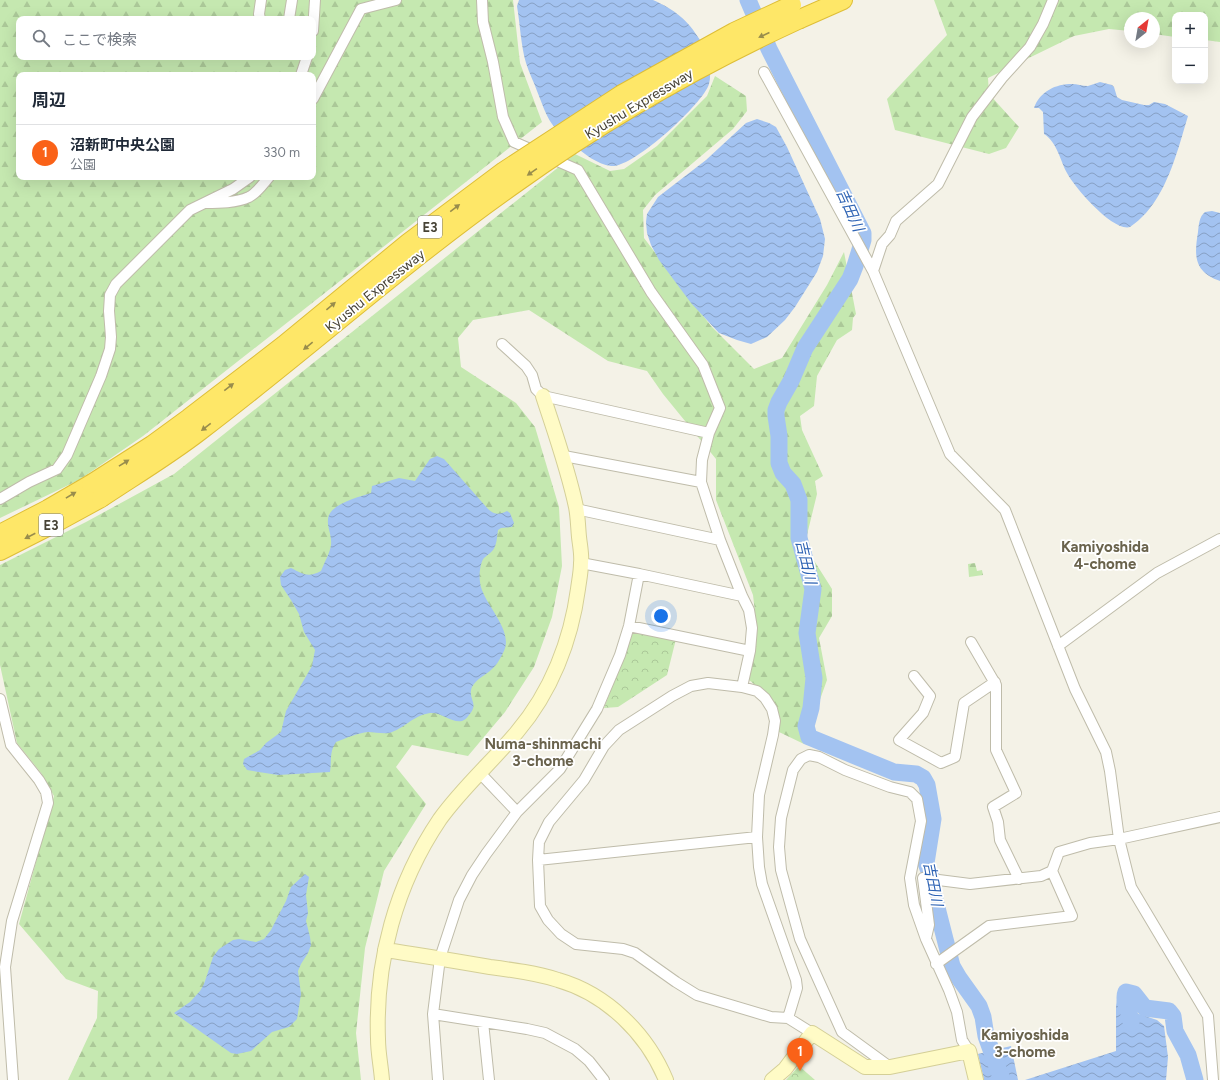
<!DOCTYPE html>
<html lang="ja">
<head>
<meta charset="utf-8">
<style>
	:root { --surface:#fff; --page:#f6f6f7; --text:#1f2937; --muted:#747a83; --line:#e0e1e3; --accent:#fa6218 }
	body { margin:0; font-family:Figtree,"Noto Sans JP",sans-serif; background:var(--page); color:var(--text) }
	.controls { position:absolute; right:12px; top:12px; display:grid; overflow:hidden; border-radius:8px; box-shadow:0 4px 16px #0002 }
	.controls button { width:36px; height:36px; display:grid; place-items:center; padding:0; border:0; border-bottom:1px solid var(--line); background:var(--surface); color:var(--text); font:20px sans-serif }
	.compass { position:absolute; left:1124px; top:12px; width:36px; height:36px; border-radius:50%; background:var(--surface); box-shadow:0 4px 16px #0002; rotate:31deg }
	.you { position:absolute; left:661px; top:616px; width:14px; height:14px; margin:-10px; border:3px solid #fff; border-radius:50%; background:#1a73e8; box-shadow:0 0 0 6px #1a73e833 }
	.badge { display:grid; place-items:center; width:26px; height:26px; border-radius:50%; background:var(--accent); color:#fff; font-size:13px; font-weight:700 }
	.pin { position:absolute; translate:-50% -33px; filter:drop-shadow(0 1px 2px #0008) }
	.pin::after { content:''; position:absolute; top:21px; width:14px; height:12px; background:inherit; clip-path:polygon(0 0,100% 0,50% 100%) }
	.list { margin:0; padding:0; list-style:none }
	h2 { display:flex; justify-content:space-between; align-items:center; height:52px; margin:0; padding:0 16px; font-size:17px }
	h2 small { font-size:13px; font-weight:400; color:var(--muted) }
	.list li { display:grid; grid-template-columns:26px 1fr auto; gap:12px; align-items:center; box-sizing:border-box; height:56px; padding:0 16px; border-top:1px solid var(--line) }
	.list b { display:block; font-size:15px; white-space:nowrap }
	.list p { margin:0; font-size:13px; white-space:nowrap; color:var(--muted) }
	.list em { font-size:13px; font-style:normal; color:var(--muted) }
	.icon { flex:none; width:22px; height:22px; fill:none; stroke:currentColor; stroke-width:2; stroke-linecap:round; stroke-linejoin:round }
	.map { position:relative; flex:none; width:1220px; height:1080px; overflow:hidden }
	.search { position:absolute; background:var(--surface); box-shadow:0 4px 16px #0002; left:16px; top:16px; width:300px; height:44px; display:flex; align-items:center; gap:10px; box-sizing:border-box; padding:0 14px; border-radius:8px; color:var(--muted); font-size:15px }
	.panel { position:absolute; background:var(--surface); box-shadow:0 4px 16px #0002; left:16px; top:72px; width:300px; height:108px; border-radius:8px }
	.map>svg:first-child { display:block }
	.forest { fill:url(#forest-firs); fill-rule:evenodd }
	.park { fill:url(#park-crowns) }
	.water { fill:url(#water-waves) }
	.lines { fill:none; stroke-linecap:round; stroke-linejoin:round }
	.river { stroke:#a3c3f1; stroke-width:17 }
	.street-casing { stroke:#bfbcaa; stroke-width:12 }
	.secondary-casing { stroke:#d4cf97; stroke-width:16 }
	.highway-casing { stroke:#debe37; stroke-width:20 }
	.street { stroke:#fff; stroke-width:10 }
	.secondary { stroke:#fffbc6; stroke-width:14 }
	.highway { stroke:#fee768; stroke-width:18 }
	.highway-bridge-casing { stroke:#debe37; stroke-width:20; stroke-linecap:butt }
	.highway-bridge { stroke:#fee768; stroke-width:18 }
	.oneway { fill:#998d4c }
	.labels { text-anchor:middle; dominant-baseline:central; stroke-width:3.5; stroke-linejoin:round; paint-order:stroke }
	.shield { fill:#fff; stroke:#7e7b72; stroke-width:1 }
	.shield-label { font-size:13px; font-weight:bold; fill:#474336 }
	.street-label { font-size:14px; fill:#474336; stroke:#fff }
	.water-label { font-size:15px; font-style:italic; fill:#2e63b4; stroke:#fff }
	.neighbourhood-label { font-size:15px; font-weight:bold; fill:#6a634d; stroke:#fff }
</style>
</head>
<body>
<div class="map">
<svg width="1220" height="1080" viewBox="0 0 1220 1080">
	<defs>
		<pattern id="forest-firs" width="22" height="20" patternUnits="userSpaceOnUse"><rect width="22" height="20" fill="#c5e8b0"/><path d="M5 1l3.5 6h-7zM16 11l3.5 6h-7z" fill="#abc898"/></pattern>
		<pattern id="park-crowns" width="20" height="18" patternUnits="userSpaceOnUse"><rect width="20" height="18" fill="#c5e8b0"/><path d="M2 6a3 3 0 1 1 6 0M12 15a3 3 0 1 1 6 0" fill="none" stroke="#abc898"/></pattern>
		<pattern id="water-waves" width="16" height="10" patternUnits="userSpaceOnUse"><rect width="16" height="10" fill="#a3c3f1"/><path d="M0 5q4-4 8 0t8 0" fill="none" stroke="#87a0c4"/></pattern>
	</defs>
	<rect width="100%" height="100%" fill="#f4f2e7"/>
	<path class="forest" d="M0,0h513l7,63 22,59 -399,314 -64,44 -79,38zM19,19h294v38h-294zM19,75h294v102h-294z
		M934,0h286v42l-15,-2v-25h-30v22l-21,-3v-16h-24v13l-21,-2 -35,7 -86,42 1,16 30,33 -13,21 -17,6 -94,-24 -8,-31 60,-64z
		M715,76l31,20 1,15 -14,18 -78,66 -12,15 1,28 67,88 43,43 28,-11 45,-73 17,-33 12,62 -3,4 -1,12 -15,10 -20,36 -3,30 -14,10 2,14 21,46 -8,5 2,13 -10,41 1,16 24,38v27l-13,22 8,42 -23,64 -25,-12 -2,-14 -12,-25 -16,-13 8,-51 -4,-34 -37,-95v-41l-53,-65 -16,-23 -39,-10 -79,-51 -56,10 -15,18 3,29 55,36 19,24 24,80 3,59 -10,51 -18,50 -29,45 -37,44 -56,-11 -16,22 30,37 -42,67 -19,77 -9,85 5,47h-293l29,-62 1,-27 -32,-12 -47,-55 35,-128 -13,-23 -24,-30 -17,-78v-100l86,-43 88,-48 401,-320 35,17 14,-2 33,-23 50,-50z
		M975,563l2,8 5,-1 1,5 -14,2 -1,-13z"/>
	<path class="park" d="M630,629l46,10 -9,36 -49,32 -14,1 17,-44z
		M799,1066l16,14h-29z"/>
	<path class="water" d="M519,0h134c22,10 34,19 47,40 5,14 13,29 9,44 -6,20 -77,85 -98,82 -14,-2 -27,-12 -37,-21 -7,-6 -16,-13 -22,-21 -7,-10 -10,-21 -15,-33 -3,-9 -8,-18 -11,-28 -5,-17 -6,-39 -9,-57z
		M1100,82l12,3 2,2 3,10 5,3 22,5h5l5,-3 11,2 23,12c-10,33 -19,71 -42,97 -5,5 -10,10 -16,14 -17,5 -55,-39 -63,-54 -7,-13 -10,-31 -23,-39l-1,-22 -4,-4h-5c6,-17 22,-24 38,-24 5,0 10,2 16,2 4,-1 8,-3 12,-4z
		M757,119l12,4 7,4 11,20 33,72 5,20 -2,17 -6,16 -22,35 -10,13 -18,17 -16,7 -14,-4 -18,-7 -28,-30 -32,-43 -8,-15 -4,-12 -1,-11 1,-8 11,-17 48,-37 40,-37z
		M1212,211l8,2v68c-26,-9 -26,-25 -22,-49 1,-8 1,-15 7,-20z
		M437,456l7,3 44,50c7,6 11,6 19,2l3,2 4,10 -2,4 -11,1 -3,2c-1,6 -1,15 -5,20 -2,3 -6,5 -9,8 -4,5 -5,17 -4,24 2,21 34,47 24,69 -3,6 -7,14 -12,18 -6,6 -16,10 -20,18 -5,12 8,16 -3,28 -2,3 -4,5 -7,6 -11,2 -20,-9 -32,-8 -18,3 -26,16 -41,20 -7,1 -14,-1 -21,-1 -10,1 -22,6 -32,10 -7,11 -4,17 -6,30l-52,3 -31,-5 -4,-6 1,-5 16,-9 6,-7 15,-11 5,-21 26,-45 3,-16 -11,-18 -5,-18 -8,-14 -10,-15 -1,-8 5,-7 6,-2c12,6 17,10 30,3 3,-8 9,-18 10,-26 1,-10 -4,-18 -3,-25 0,-16 31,-23 43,-27l1,-7 27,-8 16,3 15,-22z
		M305,874l4,3 -3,18 2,18 -2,8 4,16 1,8 -3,8 -7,11 -3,7 3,23 -4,25 -8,8 -17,5 -21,19 -14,3 -6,-1 -57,-40 16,-11 10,-11 4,-7 9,-27 6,-8 14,-9 6,-1 17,3 8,-3 7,-9 15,-29 5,-14z
		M1117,999l20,5 -1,9 21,7 7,6 4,31 -2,23h-141l91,-29v-45z
		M1011,1046l7,34h-34l-6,-26z"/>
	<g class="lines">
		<path class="river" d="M748,0l21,49 94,184v7l-8,26 -5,13 -45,69 -14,33 -12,21 -3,8v6l3,20v27l4,10 10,11 6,16v38l14,51 -6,44 7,45 -3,30 -5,18 3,11 85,35 22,2 7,4 4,7 6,34 -7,44 6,16 1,13 12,47 7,27 7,12 20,28 4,11 3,19 16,44
			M1131,1023c0,-10 -9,-21 -5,-31l8,2 11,14 24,3 4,5 2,15 13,24 7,25"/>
		<defs>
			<path id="street" d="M482,0l1,22 10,40 10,55 11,25 64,28 73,122 52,73 17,43 -11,25 -7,27 -1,22 19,58 22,56 7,14 3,18 -2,23 -8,36
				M260,19l-1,-5 2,-14
				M289,19l3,-19
				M313,31l2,-31
				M764,72l109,199 77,183 55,56 70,179 31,63 4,19 9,68 12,48 77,129 5,64
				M301,75l6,-18
				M313,99l48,-90 35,-9
				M205,203c14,0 31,0 44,-6 8,-4 14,-13 20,-20
				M873,271l9,-27 8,-9 6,-14 42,-37 34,-67 30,-39 28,-31 13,-23 10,-24
				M502,344l24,22 6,9 4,14 7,7 166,37
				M564,456l137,26
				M0,499l29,-17 28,-13 10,-14 34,-79 9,-27 1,-12 -2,-26 1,-16 6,-11 74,-74 43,-21 17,-12
				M576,509l144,31
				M581,563l58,11 103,22
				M629,626l121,25
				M971,642l25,43v65l20,43 -23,14 5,15 2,18 19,39
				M1058,646l99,-73 63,-34
				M914,676l16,20 -7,17 -24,27 42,23 14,-6 9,-54 31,-21
				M0,699l11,46 28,35 7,12 2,11 -36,118 -7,46 8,113
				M479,772l38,40
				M538,860l219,-23
				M926,938l3,-13 -6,-47 47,6 71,-8 11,-5 7,-19 31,-9 29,-4 101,-22
				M936,964l53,-38 83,-10 -20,-45
				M433,1014l94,15 18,4 30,16 14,12 15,19
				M788,1018l9,-30 -1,-8 -34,-96 -3,-17 -2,-30 2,-42 14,-60 2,-14 -3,-12 -7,-11 -8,-7 -15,-4 -34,-4 -17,3 -19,10 -53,34 -15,16 -20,34 -35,42 -10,20 -1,18 2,46 8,14 13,14 15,10 47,5 12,4 41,29 21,13 74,22 17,1 24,15
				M483,1022l6,58
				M890,1067l-48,-35 -42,-93 -19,-69 -2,-23 2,-29 12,-48 8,-11 8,-4 10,2 26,13 45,17 20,5 7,7 4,22 -11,57 4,27 12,34 23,51 8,22 5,28 7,11
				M438,1080l-5,-66 7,-56 19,-58 13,-25 14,-21 31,-42 43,-43 37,-60 23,-54 9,-29 10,-52"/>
			<path id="secondary" d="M385,950c35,5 70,11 105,17 23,3 46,6 68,13 49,14 89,54 108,100
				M382,1080c-1,-14 -4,-27 -4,-41 -3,-78 18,-155 62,-220 23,-32 52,-57 77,-87 34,-40 54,-91 61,-143 1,-8 3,-17 3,-26 1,-8 -1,-17 -2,-26 -1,-10 -1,-20 -3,-30 -8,-38 -21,-74 -33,-111
				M772,1080l13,-11 27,-36 53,34h25l79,-16 7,29"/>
			<path id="highway" d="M800,19l43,-19
				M0,534l48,-25 43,-25
				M0,551l57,-29 44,-24"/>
		</defs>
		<use href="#street" class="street-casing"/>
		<use href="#secondary" class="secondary-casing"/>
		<use href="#highway" class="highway-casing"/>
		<use href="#street" class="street"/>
		<use href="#secondary" class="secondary"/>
		<use href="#highway" class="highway"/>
		<defs>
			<path id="highway-bridge" d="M91,484l61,-39 37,-27 95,-73 124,-102 96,-72 118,-77 112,-62 58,-27
				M101,498c33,-22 68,-43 99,-67 107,-81 206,-171 316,-248 89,-64 184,-118 284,-164"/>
		</defs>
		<use href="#highway-bridge" class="highway-bridge-casing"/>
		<use href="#highway-bridge" class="highway-bridge"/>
	</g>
	<defs><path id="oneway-solid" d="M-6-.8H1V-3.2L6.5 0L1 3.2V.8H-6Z"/></defs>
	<g class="oneway">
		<use href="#oneway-solid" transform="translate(764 35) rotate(155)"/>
		<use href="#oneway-solid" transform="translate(532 172) rotate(145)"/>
		<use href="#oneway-solid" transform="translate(455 208) rotate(-37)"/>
		<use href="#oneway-solid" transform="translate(331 306) rotate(-40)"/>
		<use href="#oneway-solid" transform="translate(308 346) rotate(141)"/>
		<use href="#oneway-solid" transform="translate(229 387) rotate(-38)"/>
		<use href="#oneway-solid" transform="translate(206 427) rotate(142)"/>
		<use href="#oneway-solid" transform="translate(124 463) rotate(-32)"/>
		<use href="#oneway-solid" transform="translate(71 495) rotate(-31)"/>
		<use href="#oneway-solid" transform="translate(30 536) rotate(153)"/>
	</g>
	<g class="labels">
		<g class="shield">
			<rect x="418" y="216" width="24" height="22" rx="3"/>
			<rect x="39" y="514" width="24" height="22" rx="3"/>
		</g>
		<g class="shield-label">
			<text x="430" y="227">E3</text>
			<text x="51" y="525">E3</text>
		</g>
		<g class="street-label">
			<text transform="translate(639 104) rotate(-31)">Kyushu Expressway</text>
			<text transform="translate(375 291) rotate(-39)">Kyushu Expressway</text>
		</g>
		<g class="water-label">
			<text transform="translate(850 210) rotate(66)">吉田川</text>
			<text transform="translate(806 562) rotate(77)">吉田川</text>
			<text transform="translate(933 884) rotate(79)">吉田川</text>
		</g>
		<g class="neighbourhood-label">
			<text x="1105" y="547">Kamiyoshida<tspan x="1105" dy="17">4-chome</tspan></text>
			<text x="543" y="744">Numa-shinmachi<tspan x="543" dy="17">3-chome</tspan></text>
			<text x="1025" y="1035">Kamiyoshida<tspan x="1025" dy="17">3-chome</tspan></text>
		</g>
	</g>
</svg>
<div class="controls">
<button>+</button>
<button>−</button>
</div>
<svg class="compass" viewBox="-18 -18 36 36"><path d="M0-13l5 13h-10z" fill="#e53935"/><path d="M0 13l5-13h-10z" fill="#747a83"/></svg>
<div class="you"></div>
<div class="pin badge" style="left:800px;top:1071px">1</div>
<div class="search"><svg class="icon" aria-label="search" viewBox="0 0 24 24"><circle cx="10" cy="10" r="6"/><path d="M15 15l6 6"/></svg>ここで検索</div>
<section class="panel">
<h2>周辺<small></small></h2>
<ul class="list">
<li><span class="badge">1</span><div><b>沼新町中央公園</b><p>公園</p></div><em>330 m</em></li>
</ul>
</section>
</div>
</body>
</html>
